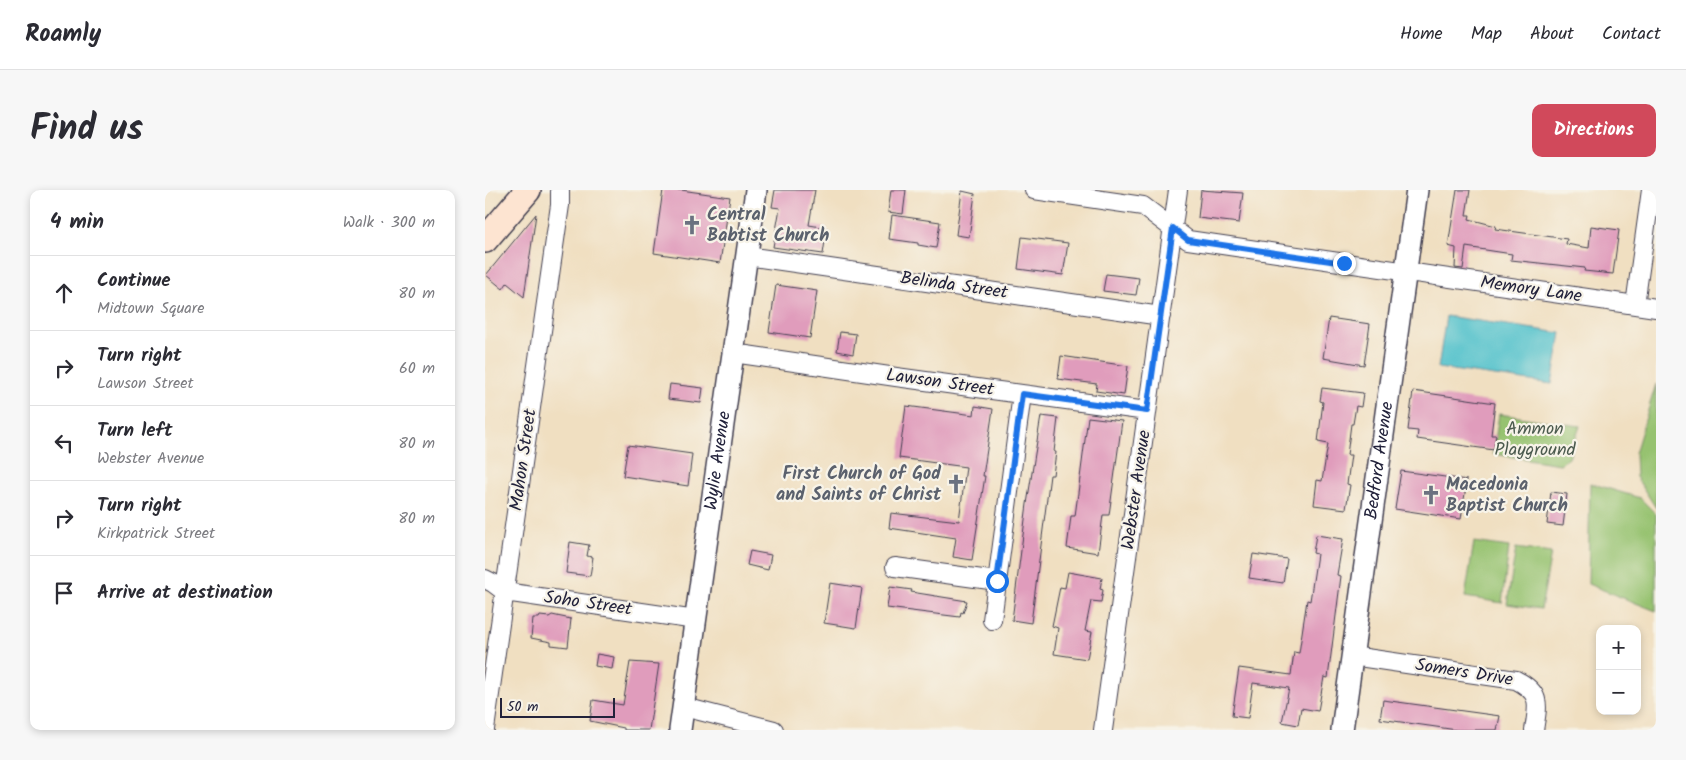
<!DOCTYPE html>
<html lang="en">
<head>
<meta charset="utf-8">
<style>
	:root { --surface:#fff; --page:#f7f7f7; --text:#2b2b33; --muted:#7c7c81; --line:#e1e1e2; --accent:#d1495b }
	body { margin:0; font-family:Kalam,sans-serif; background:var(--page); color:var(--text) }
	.controls { position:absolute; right:15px; bottom:15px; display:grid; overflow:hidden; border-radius:10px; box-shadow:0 2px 8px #0003 }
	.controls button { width:45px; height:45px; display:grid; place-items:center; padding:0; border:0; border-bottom:1px solid var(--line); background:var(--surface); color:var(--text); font:25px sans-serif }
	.scale { position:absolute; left:15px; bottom:12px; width:115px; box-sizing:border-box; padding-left:5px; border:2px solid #22223b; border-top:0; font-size:14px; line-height:18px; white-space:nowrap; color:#22223b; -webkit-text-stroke:4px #f7f3e8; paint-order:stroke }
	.stop { position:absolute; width:15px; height:15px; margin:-11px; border:4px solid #1a73e8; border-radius:50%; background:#fff }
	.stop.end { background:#1a73e8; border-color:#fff; box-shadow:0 1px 5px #0008 }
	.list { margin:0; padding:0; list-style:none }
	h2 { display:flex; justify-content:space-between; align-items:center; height:65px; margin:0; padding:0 20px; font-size:21px }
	h2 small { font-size:16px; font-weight:400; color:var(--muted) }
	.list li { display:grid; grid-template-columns:32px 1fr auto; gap:15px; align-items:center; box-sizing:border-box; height:75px; padding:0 20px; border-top:1px solid var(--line) }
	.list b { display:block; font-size:19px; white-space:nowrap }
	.list p { margin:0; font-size:16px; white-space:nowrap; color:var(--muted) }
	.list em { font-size:16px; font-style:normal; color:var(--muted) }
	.icon { flex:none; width:28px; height:28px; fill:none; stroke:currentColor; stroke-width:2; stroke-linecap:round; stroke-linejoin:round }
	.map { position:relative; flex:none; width:1171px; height:540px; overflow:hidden; border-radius:10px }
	header { display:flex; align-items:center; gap:30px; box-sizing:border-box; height:70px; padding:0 25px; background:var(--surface); border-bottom:1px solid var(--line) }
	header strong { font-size:24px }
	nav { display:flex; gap:28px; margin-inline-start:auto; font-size:18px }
	.intro { display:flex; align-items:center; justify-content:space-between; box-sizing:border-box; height:120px; padding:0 30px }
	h1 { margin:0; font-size:35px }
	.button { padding:12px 22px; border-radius:10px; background:var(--accent); color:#fff; font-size:18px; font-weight:700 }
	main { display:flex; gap:30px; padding:0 30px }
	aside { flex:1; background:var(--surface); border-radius:10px; box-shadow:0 2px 8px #0003 }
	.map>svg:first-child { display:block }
	.green { fill:#96c270; stroke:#5c7256 }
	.water { fill:#55c2cc; stroke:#3c7284 }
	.building { fill:#e09cbc }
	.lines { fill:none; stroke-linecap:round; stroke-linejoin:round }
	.minor-casing { stroke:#413e4f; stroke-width:20 }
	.tertiary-casing { stroke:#413e4f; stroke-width:24 }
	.secondary-casing { stroke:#413e4f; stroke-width:28 }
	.minor { stroke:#fff; stroke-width:18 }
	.tertiary { stroke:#fff; stroke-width:21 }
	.secondary { stroke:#fde4d1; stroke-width:25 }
	.route { stroke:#1a73e8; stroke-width:6 }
	.labels { text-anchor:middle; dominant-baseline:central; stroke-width:4.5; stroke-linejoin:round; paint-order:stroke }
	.worship-label { font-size:18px; font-weight:bold; fill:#5b616d; stroke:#f7f3e8; text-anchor:start }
	.street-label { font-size:18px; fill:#22223b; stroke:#f7f3e8 }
	.park-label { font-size:18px; fill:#4b5a4e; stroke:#f7f3e8 }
</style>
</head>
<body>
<header>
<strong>Roamly</strong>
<nav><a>Home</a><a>Map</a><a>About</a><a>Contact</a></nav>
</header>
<div class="intro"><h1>Find us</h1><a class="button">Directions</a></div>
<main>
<aside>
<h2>4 min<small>Walk · 300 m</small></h2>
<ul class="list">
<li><svg class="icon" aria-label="ahead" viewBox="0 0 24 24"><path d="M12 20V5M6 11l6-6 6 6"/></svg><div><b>Continue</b><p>Midtown Square</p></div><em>80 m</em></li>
<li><svg class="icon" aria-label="right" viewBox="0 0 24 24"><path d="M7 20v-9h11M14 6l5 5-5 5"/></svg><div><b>Turn right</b><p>Lawson Street</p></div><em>60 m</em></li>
<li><svg class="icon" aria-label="left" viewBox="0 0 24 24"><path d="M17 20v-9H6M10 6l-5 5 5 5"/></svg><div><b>Turn left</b><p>Webster Avenue</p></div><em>80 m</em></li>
<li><svg class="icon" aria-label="right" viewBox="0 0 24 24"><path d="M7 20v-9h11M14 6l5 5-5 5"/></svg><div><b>Turn right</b><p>Kirkpatrick Street</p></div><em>80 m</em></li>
<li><svg class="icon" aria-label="arrive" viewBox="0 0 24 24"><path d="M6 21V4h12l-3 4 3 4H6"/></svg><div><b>Arrive at destination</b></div></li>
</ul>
</aside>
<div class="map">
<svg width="1171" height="540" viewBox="0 0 1171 540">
	<rect width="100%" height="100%" fill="#f7f3e8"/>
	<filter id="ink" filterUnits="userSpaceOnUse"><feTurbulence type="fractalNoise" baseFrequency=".02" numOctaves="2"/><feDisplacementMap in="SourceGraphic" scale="10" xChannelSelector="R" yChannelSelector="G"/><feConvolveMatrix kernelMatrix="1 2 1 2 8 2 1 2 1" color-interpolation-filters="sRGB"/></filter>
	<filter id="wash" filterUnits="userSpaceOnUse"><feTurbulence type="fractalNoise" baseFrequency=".0096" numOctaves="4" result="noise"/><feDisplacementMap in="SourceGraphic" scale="20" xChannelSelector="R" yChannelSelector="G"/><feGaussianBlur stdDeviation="1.12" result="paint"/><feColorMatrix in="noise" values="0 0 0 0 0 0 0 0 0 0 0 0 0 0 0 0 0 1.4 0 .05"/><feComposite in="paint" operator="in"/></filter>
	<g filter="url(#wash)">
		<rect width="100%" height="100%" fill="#f0dfc1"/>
		<path class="green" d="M1171,194v124l-20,-31 -1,-24z
			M1014,224l81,12 -11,32 -9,6 -67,-10z
			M1105,293l50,15 16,16v97l-68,-27z
			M989,352l35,5 -7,56 -37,-6z
			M1031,358l35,5 -10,56 -34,-5z"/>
		<path class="water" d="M961,126l115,17 -9,51 -114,-16z"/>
		<g id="blocks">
			<path class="building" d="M178,0h18l49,7 -10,66 -66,-10z
				M290,0h40l-6,35 18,3 -4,26 -50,-7 7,-39 -8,-1z
				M406,0h15l-3,24 -15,-2z
				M716,0l42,3 -4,30 -41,-5z
				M972,0h13l-4,25h4l-1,4 27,7 -1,3 72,10 -1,5 23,4 2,-22 28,4 -6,44 -29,-3 1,-3 -74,-8 1,-6 -46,-7 -3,22 -8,-1 1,-20 -8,-2z
				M477,1l13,3 -6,43 -13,-2z
				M51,24l-12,83 -17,-14 -4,6 -17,-14z
				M407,25l48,7 -4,26 -18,-3v-2l-29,-4z
				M537,47l46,6 -5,32 -45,-6z
				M621,84l33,4 -3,17 -33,-4z
				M291,95l41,6 -7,47 -41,-6z
				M844,128l41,6 -6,41 -41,-7z
				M355,142l16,2 -3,20 -16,-3z
				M576,166l67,10 -4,29 -28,-4 1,-7 -39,-5z
				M185,194l33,4 -2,15 -33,-4z
				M837,198l41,5 -2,14 -5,-1 -3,18h-2l-4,31h4l-4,29 3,1 -4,24 -32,-4 3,-25 5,1 6,-37 -10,-2 5,-40 -3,-1z
				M928,201l82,12 -4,32h5l-2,15 -77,-11 1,-8 -10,-1z
				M421,216l68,9 1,-9 18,3 -10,67h2l-13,84 -19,-3 3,-19 -67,-10 2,-15 68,8 7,-54 -67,-9z
				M556,226l17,2 -4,34h2l-3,23h-3l-19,148 -19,-3 15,-116z
				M603,227l34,4 -13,94h-6l-5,38 -31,-5 4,-32h4z
				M143,255l64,9 -4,32 -65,-10z
				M916,281l66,9 -6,39 -66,-10z
				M1066,302l16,2 -4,32 -16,-2z
				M831,345l27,4 -6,36 4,1 -13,102 -4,-1 -6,34 -17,-3 -3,17 -16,-3 7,-34 -36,-5 -5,35 -16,-2 7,-48 52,7 3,-23 5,1 8,-53 3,1 7,-47 -4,-1z
				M85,352l19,3 -2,11 6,1 -3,19 -24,-3z
				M265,361l21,4 -3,15 -21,-5z
				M768,364l34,5 -4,24 -34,-5z
				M583,382l34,6 -2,11 3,1 -2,12 -10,-1 -6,30 7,1 -5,27 -33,-5 4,-26 -6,-2 8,-39 5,1z
				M345,393l32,5 -6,40 -32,-5z
				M405,397l22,3 -1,2 56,9 -4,12 -2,-1 -1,5 -73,-9z
				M67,425l19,4 -3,28 -17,-2v-3l-20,-4 2,-20h6l1,-2 9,1z
				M112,464l17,3 -2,12 -17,-3z
				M145,472l29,2 -10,66h-25v-2l-34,-7 3,-21 30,5z
				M898,510l117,16 -3,14h-40l-77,-11z"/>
		</g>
	</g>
	<g filter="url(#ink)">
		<use href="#blocks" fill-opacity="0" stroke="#413e4f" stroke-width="1"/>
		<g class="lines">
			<defs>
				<path id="minor" d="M549,0l109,16 45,34 468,68
					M262,66l414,60
					M1150,115l16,-115
					M248,163l163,24 251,34
					M410,377l102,14
					M0,389l8,4 12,9 191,28
					M507,430l30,-226
					M867,466l164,24c26,13 22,25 18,50
					M199,517l90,23
					M0,539l75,-524v-15
					M618,540l75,-540"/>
				<g id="tertiary">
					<path id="s1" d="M195,540l76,-540"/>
					<path id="s2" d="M857,540l75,-540"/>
				</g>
				<path id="secondary" d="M0,50l43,-50"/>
			</defs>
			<use href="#minor" class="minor-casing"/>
			<use href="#tertiary" class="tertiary-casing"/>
			<use href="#secondary" class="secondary-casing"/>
			<use href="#minor" class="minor"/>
			<use href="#tertiary" class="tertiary"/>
			<use href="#secondary" class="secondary"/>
		</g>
	</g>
	<g class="lines" filter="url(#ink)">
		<path class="route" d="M512,391l25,-187 125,17 26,-183 15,12 156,23"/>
	</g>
	<defs>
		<symbol id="church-bare" viewBox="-9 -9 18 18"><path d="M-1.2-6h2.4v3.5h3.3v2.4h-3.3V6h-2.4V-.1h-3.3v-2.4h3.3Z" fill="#6b7280" stroke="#f7f3e8" stroke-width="2.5" paint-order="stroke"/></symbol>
	</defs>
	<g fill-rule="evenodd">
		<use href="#church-bare" x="193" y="21" width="28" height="28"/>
		<use href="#church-bare" x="457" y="280" width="28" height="28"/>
		<use href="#church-bare" x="932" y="291" width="28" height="28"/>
	</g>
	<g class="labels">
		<g class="worship-label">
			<text x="222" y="25">Central<tspan x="222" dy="21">Babtist Church</tspan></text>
			<text x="456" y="284" text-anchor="end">First Church of God<tspan x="456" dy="21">and Saints of Christ</tspan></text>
			<text x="961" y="295">Macedonia<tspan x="961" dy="21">Baptist Church</tspan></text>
		</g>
		<g class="street-label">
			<text transform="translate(469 96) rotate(8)">Belinda Street</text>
			<text transform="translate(1046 100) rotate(8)">Memory Lane</text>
			<text transform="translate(455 193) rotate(8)">Lawson Street</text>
			<text transform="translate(39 270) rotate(-82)">Mahon Street</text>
			<text stroke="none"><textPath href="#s1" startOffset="272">Wylie Avenue</textPath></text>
			<text stroke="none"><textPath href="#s2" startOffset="272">Bedford Avenue</textPath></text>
			<text transform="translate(652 300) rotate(-82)">Webster Avenue</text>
			<text transform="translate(103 414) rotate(8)">Soho Street</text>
			<text transform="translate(979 483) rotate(9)">Somers Drive</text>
		</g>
		<g class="park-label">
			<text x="1050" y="239">Ammon<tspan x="1050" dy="21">Playground</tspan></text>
		</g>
	</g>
</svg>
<div class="controls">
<button>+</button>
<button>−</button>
</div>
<div class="scale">50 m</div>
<div class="stop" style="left:512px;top:391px"></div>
<div class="stop end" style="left:859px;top:73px"></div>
</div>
</main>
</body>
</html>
